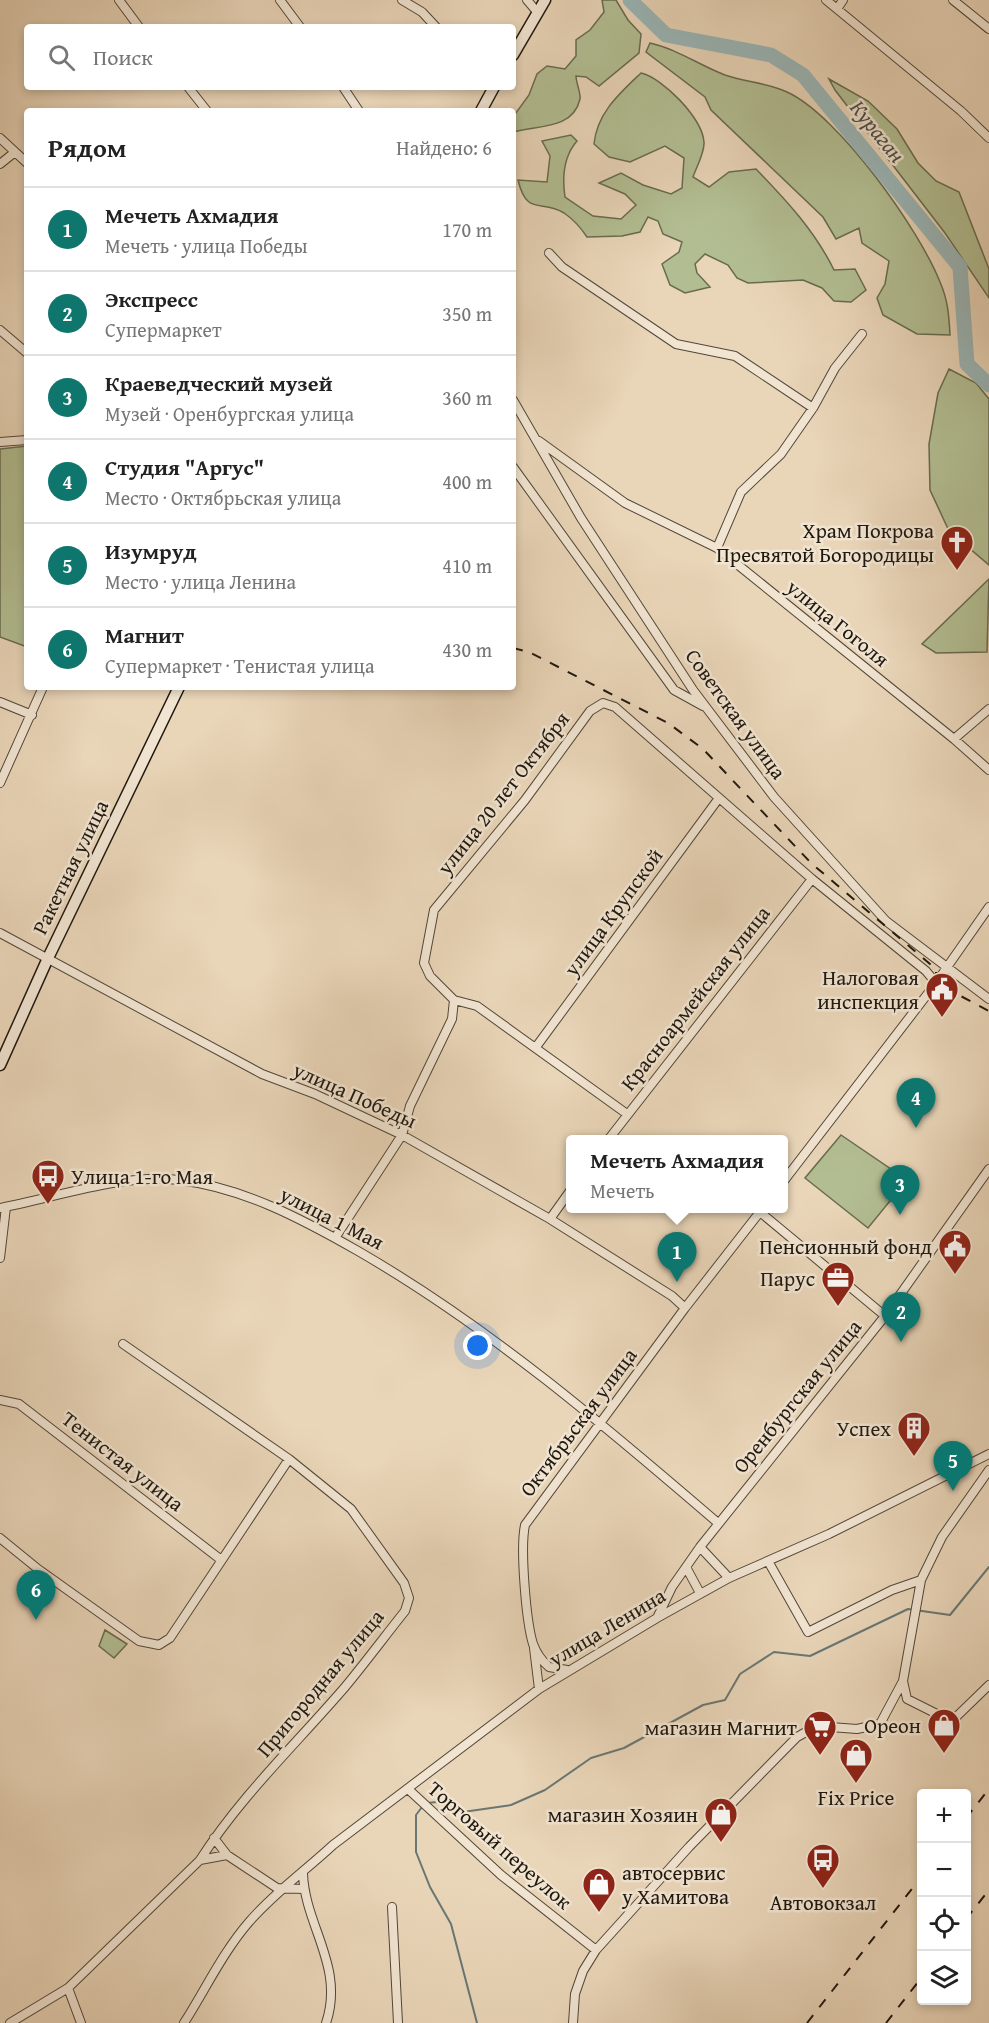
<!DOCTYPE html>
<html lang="ru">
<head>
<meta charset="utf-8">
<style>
	:root { --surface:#fff; --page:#f2f2f2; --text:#222; --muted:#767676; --line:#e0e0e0; --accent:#0f766e }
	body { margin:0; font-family:"Gentium Book Plus",serif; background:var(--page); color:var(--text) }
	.controls { position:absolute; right:18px; bottom:18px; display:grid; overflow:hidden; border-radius:6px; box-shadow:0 3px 9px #0003 }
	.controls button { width:54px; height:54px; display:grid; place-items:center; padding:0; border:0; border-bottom:2px solid var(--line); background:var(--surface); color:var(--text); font:30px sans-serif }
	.you { position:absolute; left:478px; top:1346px; width:21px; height:21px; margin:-15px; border:4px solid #fff; border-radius:50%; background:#1a73e8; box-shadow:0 0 0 9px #1a73e833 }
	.badge { display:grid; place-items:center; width:39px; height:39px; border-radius:50%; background:var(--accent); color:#fff; font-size:20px; font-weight:700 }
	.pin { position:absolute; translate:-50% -50px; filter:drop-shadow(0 2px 3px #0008) }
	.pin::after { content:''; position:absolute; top:32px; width:21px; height:18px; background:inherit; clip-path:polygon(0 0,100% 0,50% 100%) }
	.popup { position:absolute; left:566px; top:1135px; width:222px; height:78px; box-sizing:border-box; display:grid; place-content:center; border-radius:6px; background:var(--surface); filter:drop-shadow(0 2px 4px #0005); font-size:20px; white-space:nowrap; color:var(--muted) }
	.popup b { font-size:22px; color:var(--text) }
	.popup::after { content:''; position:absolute; left:50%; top:100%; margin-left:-12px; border:12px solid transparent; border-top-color:var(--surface) }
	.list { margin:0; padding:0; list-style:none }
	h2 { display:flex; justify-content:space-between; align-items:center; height:78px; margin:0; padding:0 24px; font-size:26px }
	h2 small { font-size:20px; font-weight:400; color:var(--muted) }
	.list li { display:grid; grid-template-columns:39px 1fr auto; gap:18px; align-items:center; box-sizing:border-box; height:84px; padding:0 24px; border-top:2px solid var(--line) }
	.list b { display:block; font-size:22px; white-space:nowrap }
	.list p { margin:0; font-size:20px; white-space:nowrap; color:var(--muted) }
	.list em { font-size:20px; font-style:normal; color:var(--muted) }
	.icon { flex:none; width:33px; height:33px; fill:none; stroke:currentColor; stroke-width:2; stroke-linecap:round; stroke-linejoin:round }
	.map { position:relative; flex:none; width:989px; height:2023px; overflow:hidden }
	.search { position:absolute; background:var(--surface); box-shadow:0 3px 9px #0003; left:24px; top:24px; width:492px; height:66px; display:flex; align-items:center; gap:15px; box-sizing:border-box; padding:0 21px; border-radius:6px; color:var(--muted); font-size:22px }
	.panel { position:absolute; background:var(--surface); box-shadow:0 3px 9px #0003; left:24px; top:108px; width:492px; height:582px; border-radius:6px }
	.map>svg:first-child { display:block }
	.green { fill:#b2be92; stroke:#686b50; stroke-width:1.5 }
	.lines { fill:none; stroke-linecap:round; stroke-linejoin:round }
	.stream { stroke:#697774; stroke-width:2 }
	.river { stroke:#9ab6b7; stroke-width:15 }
	.minor-casing { stroke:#524739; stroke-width:10 }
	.secondary-casing { stroke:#1f180f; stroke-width:13 }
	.minor { stroke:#f1e4d1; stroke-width:8 }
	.secondary { stroke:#f1e4d1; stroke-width:10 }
	.rail { stroke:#1f180f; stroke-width:2; stroke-dasharray:10 10; stroke-linecap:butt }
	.labels { text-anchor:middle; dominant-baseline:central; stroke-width:5; stroke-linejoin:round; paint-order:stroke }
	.poi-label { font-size:21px; fill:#1f180f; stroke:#f1e4d1; text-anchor:end }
	.street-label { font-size:21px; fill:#1f180f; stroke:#f1e4d1 }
	.water-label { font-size:22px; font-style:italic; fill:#4a4f4a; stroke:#f1e4d1 }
</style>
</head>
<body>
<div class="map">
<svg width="989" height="2023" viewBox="0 0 989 2023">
	<rect width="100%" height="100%" fill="#e9d5b8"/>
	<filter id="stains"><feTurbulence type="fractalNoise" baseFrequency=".00333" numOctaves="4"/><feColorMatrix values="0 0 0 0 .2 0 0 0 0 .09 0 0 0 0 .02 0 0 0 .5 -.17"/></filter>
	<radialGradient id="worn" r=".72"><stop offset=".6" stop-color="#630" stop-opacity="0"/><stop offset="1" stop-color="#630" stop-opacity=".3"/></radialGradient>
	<path class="green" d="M602,0h14l12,20 13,14 -2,19 -40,33 -13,-9 -10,-1c0,7 5,17 4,23 -7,31 -43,26 -67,33v-15l16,-22 8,-21 10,-8 18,3 11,-13v-16l14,-10 14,-18z
		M650,43c27,6 49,22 75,32 20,7 43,8 62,17 51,23 132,137 153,190 8,18 9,34 10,53l-33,-1 -34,-19 -6,-17 8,-14 4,-23 -27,-18 -3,-15 -23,11 -13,-22 -112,-107 -6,-13 -59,-45z
		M641,73c22,5 61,45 63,69 1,10 -8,26 -11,35l16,10 20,-15 27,-3c30,31 59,62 78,101l21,-1 11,21 -15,12 -17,-1 -12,-13 -19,-8 -55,3 -11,-5 -9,-13 -23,-11 -10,10 2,9 13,14 -25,6 -15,-8 -8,-21 17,-12 3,-10 -19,-8 -5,-13 -10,-4 -8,15 -18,4 -35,1c-6,-9 -14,-18 -23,-24 -23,-14 -37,4 -46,-33l29,2 3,-26 -8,-15 29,-6 6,6c-14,16 -15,36 -12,56l28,19 28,3 15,-14 -11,-11 -26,-11 22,-10 22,12 28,9 11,-6 2,-30 -19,-12 -35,16 -21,-5 -15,-13c3,-31 25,-50 47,-71z
		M829,79l39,22 29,28 21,34 18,18 23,11 30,77v29l-44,-65 -110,-143z
		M949,369l27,14 13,16v166l-40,-34 -19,-41 -1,-46 9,-51z
		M27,446v201l-27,-10v-188z
		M989,579l-2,73 -51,1 -14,-9z
		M841,1135l66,45 -39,48 -63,-50z
		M105,1630l22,14 -13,14 -15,-12z"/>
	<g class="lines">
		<path class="stream" d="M428,1803l8,-1 27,10 48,-7 34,-15 46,-32 33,-10 79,-43 22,-5 15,-26 34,-22 36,4 98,-47 42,6 39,-48
			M422,1807l-6,8v37l14,35 21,37 26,99"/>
		<path class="river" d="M630,0l36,35 105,20 32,20 157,192 7,97 22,21"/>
		<defs>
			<path id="minor" d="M119,0l20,27
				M280,0l20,27
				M402,0l20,12 14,15
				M527,0l11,13
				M826,0l135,111 28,27
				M953,0l36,29
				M837,9l6,-9
				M188,87l19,24
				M343,87l16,24
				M0,138l27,25
				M0,164l15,-12
				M549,253l13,14 114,77 59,12 78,52
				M0,330l27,23
				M513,400l68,118 112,172 81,107 112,124 103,78
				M539,441l86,62 92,45 237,191 35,31
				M0,442l27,-2
				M513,467l161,223 29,16
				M717,548l24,-56 40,-38 32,-46 22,-40 27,-34
				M0,702l32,13
				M954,739l35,-30
				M0,783l43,-96
				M0,933l262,141 53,20 87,41 148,84 122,77 13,12
				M454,1000l23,6 150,108
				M536,1047l183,-249
				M608,1140l204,-261
				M783,1182l153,-199 53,-76
				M0,1208c54,-10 124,-35 178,-28 64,7 124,39 180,71 130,75 246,174 360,272
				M760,1212l125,104
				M550,1219l20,-28
				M335,1238l67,-103 8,-29 42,-87 2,-19 -24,-24 -6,-13 10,-53 91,-110 65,-89 13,-8 12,4 197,172 114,92 10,12
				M0,1258l6,-51
				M123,1344l166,115
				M0,1400l19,4 201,155
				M0,1538l38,31 101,72 20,4 11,-7 119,-179 62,50 53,74 5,15 -4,13c-20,25 -40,52 -60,76 -49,57 -105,110 -145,173l-132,128 -58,35
				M700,1547l29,31
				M768,1561l40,71 84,-42 29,-10
				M686,1567l14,26
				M658,1616l14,-29 28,-40 185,-231 104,-147
				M534,1648l5,41
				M567,1670l-18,-3c-7,-6 -13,-15 -16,-23 -7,-23 -13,-96 -8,-119l160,-217 78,-100
				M903,1681l4,18 36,18 11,2 35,-34
				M408,1789l93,86 95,75
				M214,1838l13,17 50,33 26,1
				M200,1860l27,-5
				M303,1874c2,52 42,93 23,149
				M392,1907l6,116
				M68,1988l13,35
				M184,2023c21,-33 39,-71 65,-101 25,-29 56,-51 84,-77l206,-156 118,-71 72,-40 100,-44 160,-80
				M573,2023l2,-29 8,-23 13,-21 93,-103 108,-110 20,-11 40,3 23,-5 23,-43 18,-101 21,-43 47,-67"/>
			<path id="secondary" d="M513,55l32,-55
				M481,111l13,-24
				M0,1065l48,-107 131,-271"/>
		</defs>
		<use href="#minor" class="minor-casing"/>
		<use href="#secondary" class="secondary-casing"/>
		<use href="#minor" class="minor"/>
		<use href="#secondary" class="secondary"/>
		<path class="rail" d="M513,648l16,4 139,71 35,26 108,114 125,106v14l53,28
			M966,1818l23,-29
			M966,1919l23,-29
			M807,2023l115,-147
			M886,2023l36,-46"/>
	</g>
	<defs>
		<symbol id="church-pin" viewBox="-11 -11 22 30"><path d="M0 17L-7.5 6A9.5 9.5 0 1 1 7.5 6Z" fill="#8f2418" stroke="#f1e4d1"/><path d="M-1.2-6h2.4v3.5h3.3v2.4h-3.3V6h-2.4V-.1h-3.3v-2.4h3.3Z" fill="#fff"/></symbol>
		<symbol id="civic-pin" viewBox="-11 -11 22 30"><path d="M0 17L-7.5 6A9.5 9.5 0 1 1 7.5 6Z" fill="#8f2418" stroke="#f1e4d1"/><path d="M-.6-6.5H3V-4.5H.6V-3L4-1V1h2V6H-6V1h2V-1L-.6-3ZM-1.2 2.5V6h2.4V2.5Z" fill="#fff"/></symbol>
		<symbol id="bus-pin" viewBox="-11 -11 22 30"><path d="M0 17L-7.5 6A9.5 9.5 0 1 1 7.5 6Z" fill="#8f2418" stroke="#f1e4d1"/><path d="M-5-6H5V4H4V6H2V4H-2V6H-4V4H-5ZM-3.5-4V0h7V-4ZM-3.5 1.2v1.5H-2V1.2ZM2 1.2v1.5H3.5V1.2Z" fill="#fff"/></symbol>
		<symbol id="office-pin" viewBox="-11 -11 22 30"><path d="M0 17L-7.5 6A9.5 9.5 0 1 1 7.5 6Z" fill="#8f2418" stroke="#f1e4d1"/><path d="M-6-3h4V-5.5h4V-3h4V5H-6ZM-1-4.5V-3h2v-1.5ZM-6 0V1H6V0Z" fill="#fff"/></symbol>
		<symbol id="building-pin" viewBox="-11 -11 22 30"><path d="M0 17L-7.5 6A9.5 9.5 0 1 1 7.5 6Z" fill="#8f2418" stroke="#f1e4d1"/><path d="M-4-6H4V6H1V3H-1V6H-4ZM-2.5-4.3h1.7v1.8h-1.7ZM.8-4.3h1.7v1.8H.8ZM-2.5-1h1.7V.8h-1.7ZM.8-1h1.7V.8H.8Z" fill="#fff"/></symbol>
		<symbol id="shop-pin" viewBox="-11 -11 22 30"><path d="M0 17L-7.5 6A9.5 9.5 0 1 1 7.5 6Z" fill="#8f2418" stroke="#f1e4d1"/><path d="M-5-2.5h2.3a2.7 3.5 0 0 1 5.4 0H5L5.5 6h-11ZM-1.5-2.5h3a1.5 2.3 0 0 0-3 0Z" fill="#fff"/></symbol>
		<symbol id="supermarket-pin" viewBox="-11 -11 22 30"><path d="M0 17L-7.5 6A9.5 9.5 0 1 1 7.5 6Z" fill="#8f2418" stroke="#f1e4d1"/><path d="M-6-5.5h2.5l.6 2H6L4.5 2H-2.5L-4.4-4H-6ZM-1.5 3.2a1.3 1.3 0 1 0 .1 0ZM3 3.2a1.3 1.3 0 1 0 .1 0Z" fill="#fff"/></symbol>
	</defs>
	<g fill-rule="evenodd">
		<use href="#church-pin" x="938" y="523" width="38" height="52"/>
		<use href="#civic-pin" x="923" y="970" width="38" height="52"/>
		<use href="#bus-pin" x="29" y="1157" width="38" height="52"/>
		<use href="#civic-pin" x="936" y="1227" width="38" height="52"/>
		<use href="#office-pin" x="819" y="1259" width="38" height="52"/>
		<use href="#building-pin" x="895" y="1409" width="38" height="52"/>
		<use href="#shop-pin" x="925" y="1706" width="38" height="52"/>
		<use href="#supermarket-pin" x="801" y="1708" width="38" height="52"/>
		<use href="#shop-pin" x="837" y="1736" width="38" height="52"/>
		<use href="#shop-pin" x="702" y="1795" width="38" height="52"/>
		<use href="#bus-pin" x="804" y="1841" width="38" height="52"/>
		<use href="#shop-pin" x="580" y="1865" width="38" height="52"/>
	</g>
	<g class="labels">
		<g class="poi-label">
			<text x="934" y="530">Храм Покрова<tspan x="934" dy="24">Пресвятой Богородицы</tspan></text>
			<text x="919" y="977">Налоговая<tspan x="919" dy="24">инспекция</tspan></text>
			<text x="71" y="1176" text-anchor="start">Улица 1-го Мая</text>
			<text x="932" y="1246">Пенсионный фонд</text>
			<text x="815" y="1278">Парус</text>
			<text x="891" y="1428">Успех</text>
			<text x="921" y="1725">Ореон</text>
			<text x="797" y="1727">магазин Магнит</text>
			<text x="856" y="1797" text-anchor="middle">Fix Price</text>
			<text x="698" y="1814">магазин Хозяин</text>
			<text x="622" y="1872" text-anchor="start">автосервис<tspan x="622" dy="24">у Хамитова</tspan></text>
			<text x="823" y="1902" text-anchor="middle">Автовокзал</text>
		</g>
		<g class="street-label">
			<text transform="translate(838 623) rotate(39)">улица Гоголя</text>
			<text transform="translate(736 714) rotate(54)">Советская улица</text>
			<text transform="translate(503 793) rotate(-52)">улица 20 лет Октября</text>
			<text transform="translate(70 867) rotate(-64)">Ракетная улица</text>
			<text transform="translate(613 912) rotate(-54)">улица Крупской</text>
			<text transform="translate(695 998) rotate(-52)">Красноармейская улица</text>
			<text transform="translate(355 1095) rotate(24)">улица Победы</text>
			<text transform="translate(332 1218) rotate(27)">улица 1 Мая</text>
			<text transform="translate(797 1396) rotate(-51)">Оренбургская улица</text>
			<text transform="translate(578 1422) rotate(-53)">Октябрьская улица</text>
			<text transform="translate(123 1461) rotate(38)">Тенистая улица</text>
			<text transform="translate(607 1627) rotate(-31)">улица Ленина</text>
			<text transform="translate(320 1683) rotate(-50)">Пригородная улица</text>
			<text transform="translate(500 1845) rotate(41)">Торговый переулок</text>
		</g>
		<g class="water-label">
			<text transform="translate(878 131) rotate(51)">Кураган</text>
		</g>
	</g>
	<rect width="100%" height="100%" filter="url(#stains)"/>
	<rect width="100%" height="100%" fill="url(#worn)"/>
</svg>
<div class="controls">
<button>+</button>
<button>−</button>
<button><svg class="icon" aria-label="locate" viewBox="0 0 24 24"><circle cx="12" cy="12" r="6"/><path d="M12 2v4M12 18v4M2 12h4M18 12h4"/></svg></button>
<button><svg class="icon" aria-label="layers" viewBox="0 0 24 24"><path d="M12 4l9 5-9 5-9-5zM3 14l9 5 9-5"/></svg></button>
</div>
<div class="you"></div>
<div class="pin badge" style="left:677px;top:1282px">1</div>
<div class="popup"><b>Мечеть Ахмадия</b>Мечеть</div>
<div class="pin badge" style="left:901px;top:1342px">2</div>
<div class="pin badge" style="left:900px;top:1215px">3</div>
<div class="pin badge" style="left:916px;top:1128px">4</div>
<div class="pin badge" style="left:953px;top:1491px">5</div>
<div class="pin badge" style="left:36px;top:1620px">6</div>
<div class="search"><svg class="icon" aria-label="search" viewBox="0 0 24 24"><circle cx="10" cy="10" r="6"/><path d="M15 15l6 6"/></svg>Поиск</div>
<section class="panel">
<h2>Рядом<small>Найдено: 6</small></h2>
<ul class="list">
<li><span class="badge">1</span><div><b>Мечеть Ахмадия</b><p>Мечеть · улица Победы</p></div><em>170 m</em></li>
<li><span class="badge">2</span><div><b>Экспресс</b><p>Супермаркет</p></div><em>350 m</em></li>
<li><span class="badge">3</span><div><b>Краеведческий музей</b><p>Музей · Оренбургская улица</p></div><em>360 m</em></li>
<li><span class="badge">4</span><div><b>Студия &quot;Аргус&quot;</b><p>Место · Октябрьская улица</p></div><em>400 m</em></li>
<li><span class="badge">5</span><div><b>Изумруд</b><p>Место · улица Ленина</p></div><em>410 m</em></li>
<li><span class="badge">6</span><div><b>Магнит</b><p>Супермаркет · Тенистая улица</p></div><em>430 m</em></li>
</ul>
</section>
</div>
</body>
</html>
